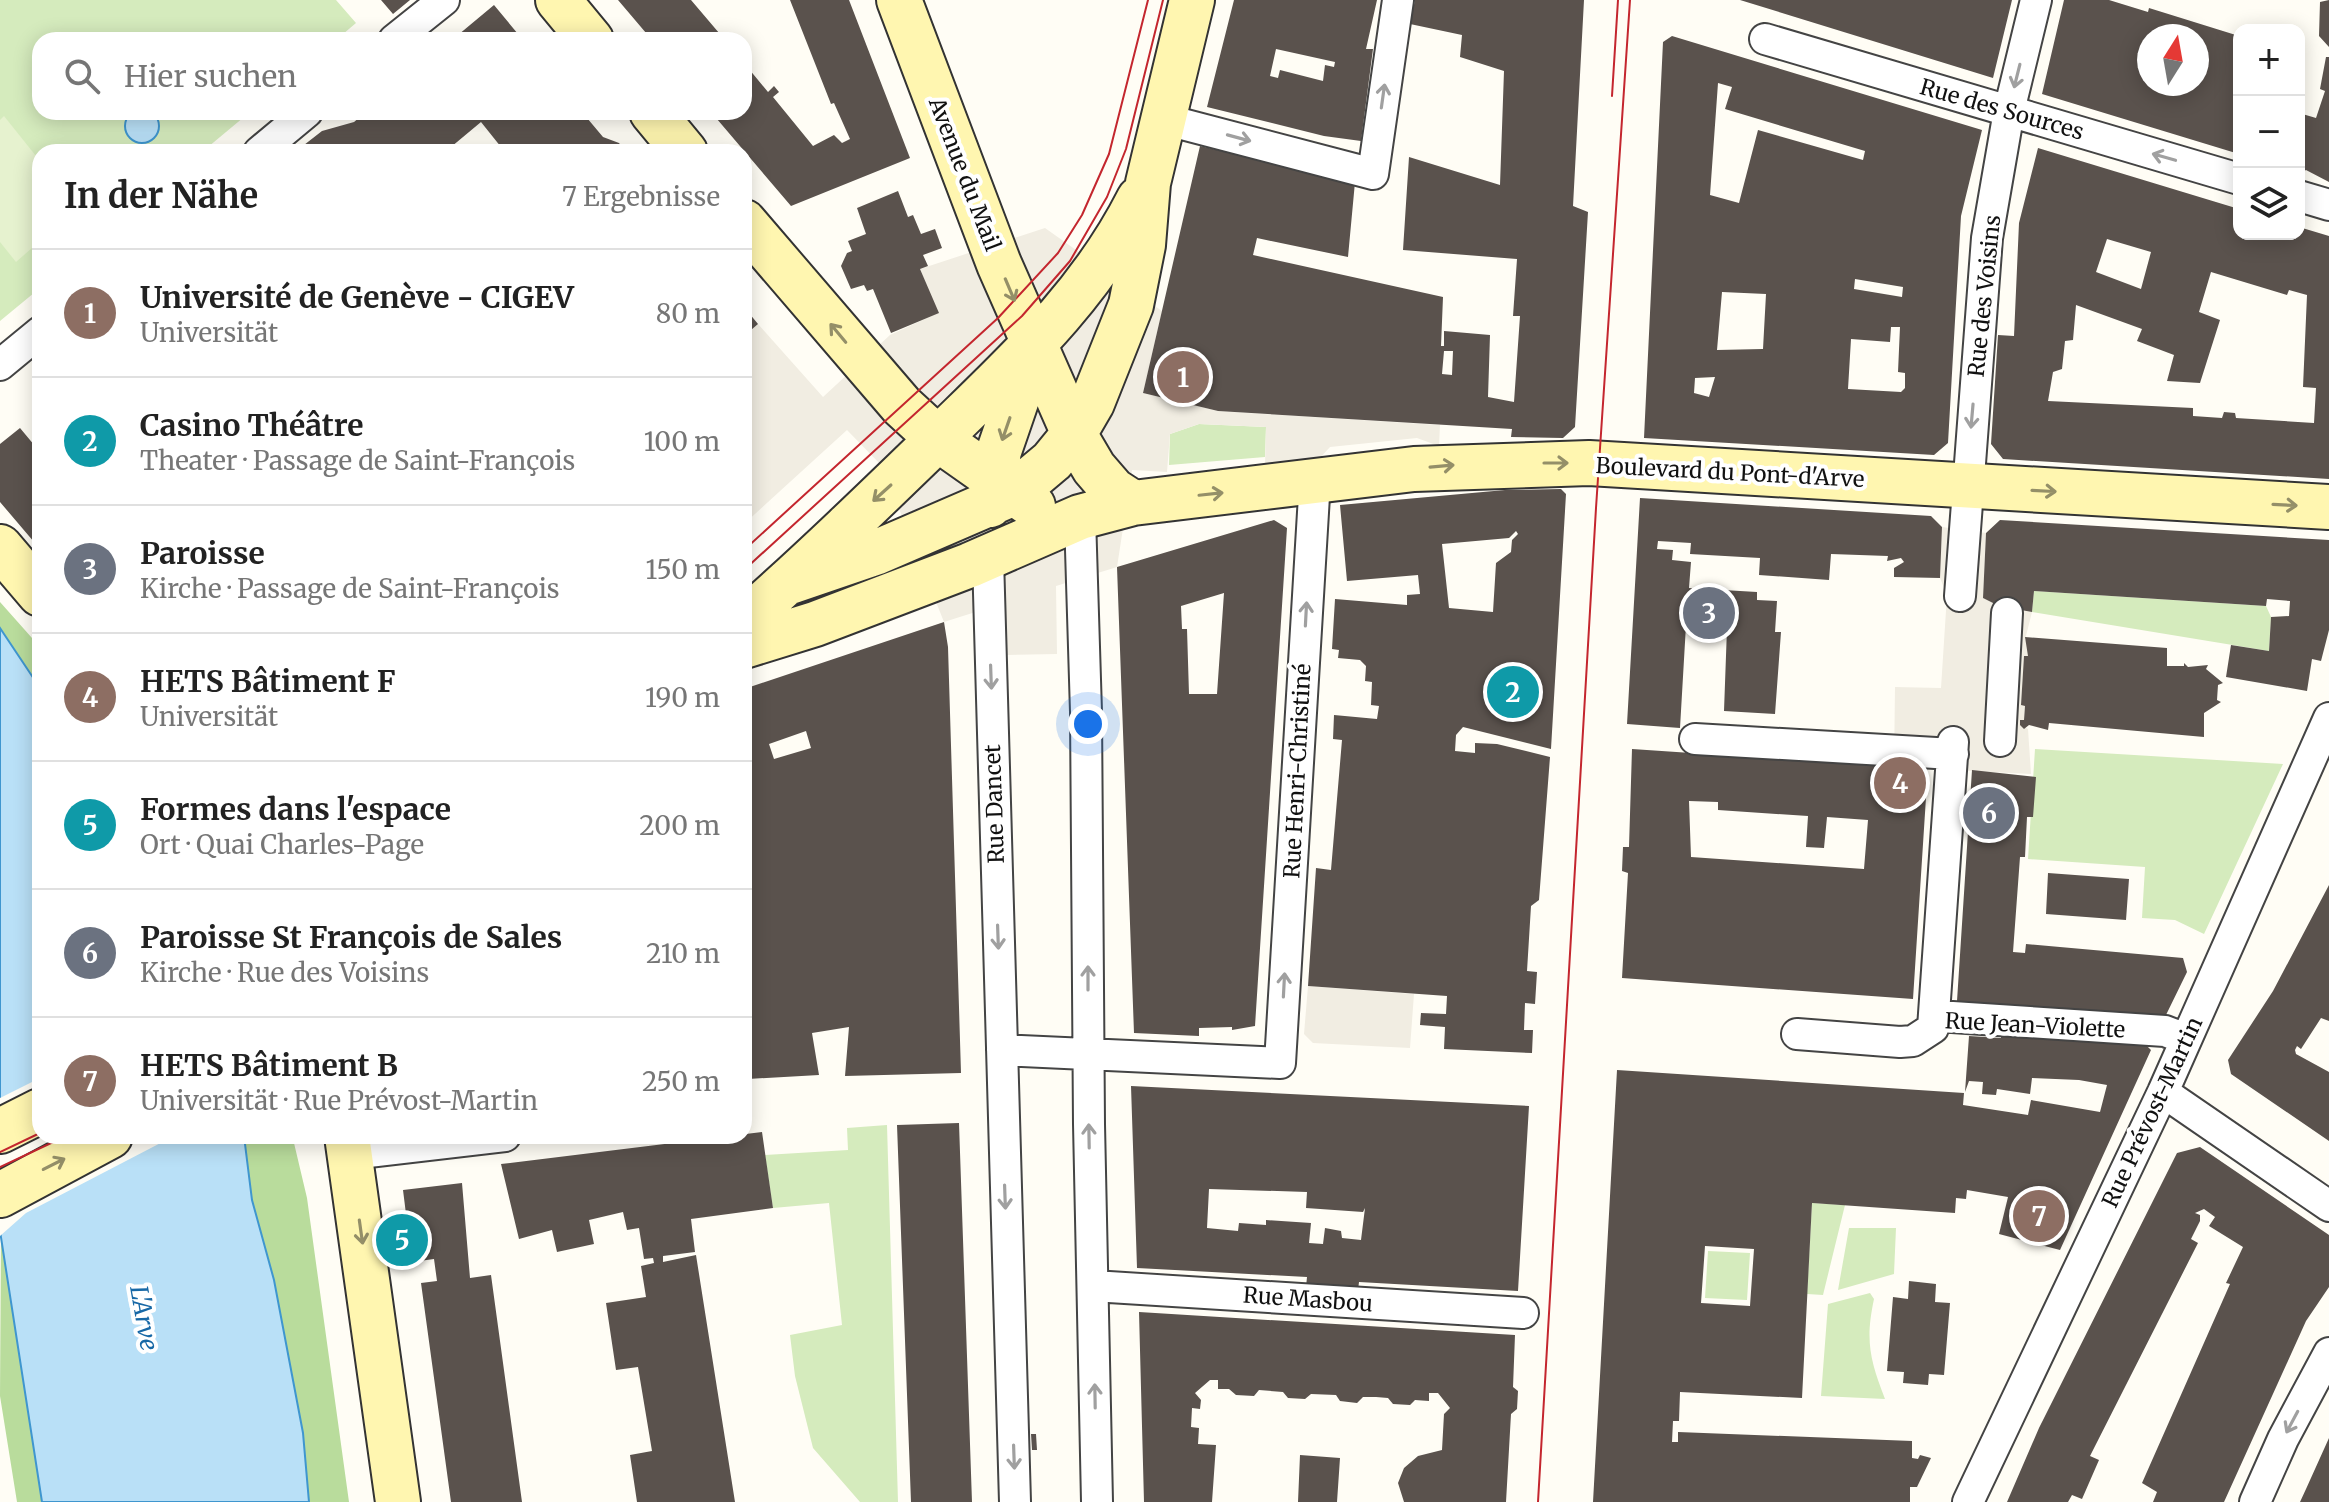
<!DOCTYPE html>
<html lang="de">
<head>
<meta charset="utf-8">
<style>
	:root { --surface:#fff; --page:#f6f6f6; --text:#222; --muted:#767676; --line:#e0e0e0; --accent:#c4262e }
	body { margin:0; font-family:Merriweather,serif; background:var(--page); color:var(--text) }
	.controls { position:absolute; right:24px; top:24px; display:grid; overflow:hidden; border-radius:16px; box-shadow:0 4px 20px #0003 }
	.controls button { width:72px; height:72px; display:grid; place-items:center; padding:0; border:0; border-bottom:2px solid var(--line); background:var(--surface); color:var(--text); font:40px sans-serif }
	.compass { position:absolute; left:2137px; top:24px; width:72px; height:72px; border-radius:50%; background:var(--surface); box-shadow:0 4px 20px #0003; rotate:11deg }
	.you { position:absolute; left:1088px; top:724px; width:28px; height:28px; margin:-20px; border:6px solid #fff; border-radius:50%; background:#1a73e8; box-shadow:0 0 0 12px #1a73e833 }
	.badge { display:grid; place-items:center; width:52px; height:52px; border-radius:50%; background:var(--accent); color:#fff; font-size:26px; font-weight:700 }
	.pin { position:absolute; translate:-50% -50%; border:4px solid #fff; box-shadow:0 2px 8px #0006 }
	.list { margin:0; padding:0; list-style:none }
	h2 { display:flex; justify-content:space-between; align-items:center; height:104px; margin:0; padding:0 32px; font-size:34px }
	h2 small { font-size:26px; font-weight:400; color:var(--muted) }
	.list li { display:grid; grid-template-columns:52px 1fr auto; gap:24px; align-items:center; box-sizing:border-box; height:128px; padding:0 32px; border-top:2px solid var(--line) }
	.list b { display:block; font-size:30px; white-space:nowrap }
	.list p { margin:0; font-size:26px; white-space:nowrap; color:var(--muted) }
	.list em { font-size:26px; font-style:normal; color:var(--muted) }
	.icon { flex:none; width:44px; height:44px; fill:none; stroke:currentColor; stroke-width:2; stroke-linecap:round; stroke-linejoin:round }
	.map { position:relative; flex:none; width:2329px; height:1502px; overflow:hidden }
	.search { position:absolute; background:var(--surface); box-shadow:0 4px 20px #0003; left:32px; top:32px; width:720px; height:88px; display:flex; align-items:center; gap:20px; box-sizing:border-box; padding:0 28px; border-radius:24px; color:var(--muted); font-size:30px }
	.panel { position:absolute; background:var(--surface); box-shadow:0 4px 20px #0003; left:32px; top:144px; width:720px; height:1000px; border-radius:24px }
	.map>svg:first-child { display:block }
	.green { fill:#d5ebbd }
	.forest { fill:#b9dc9c }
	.pitch { fill:#e6f2cf }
	.plaza { fill:#f1ede2 }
	.water { fill:#b9e0f7; stroke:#3f96cf; stroke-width:2 }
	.pier { fill:#fffdf5 }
	.building { fill:#5a524d; fill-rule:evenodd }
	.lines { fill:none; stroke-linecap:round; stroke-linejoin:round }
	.street-casing { stroke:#444; stroke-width:34 }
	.secondary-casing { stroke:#333; stroke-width:48 }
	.street { stroke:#fff; stroke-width:30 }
	.secondary { stroke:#fff6b0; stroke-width:44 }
	.tram { stroke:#c4262e; stroke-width:2 }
	.oneway { stroke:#a0a0a0 }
	.oneway2 { stroke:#948f68 }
	.labels { text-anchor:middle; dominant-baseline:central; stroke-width:8; stroke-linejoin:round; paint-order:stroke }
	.street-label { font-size:22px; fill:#111; stroke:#fff }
	.water-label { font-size:24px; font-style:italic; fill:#1768a6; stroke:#fff }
</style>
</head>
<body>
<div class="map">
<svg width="2329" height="1502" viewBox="0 0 2329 1502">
	<rect width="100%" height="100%" fill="#fffdf5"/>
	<path class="green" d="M0,0h336l20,23 -20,17h-296v72h210l-48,40h-162v136l-40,33z
		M1199,424l67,3 -1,30 -96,8 1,-31z
		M2034,591l232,15 5,11 -2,34 -237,-39z
		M2035,749l248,15 -79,170 -29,-14 -33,-2 3,-51 -117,-8z
		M887,1125l11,377h-38l-47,-54 -18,-72 -5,-41 52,-10 -13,-122 -56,5 -8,-53 83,-5 -1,-22z
		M1812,1203l33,2 -22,90 -16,-1z
		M1849,1228h47l-2,46 -56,16z
		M1708,1251l42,2 -3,47 -42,-2z
		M1870,1293l4,6c-9,42 -4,61 11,100l-64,-3 7,-92z"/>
	<path class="forest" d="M0,602l40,45v41l-40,-60z
		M244,1136h47l3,7 13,55 42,304h-40l-6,-69 -29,-153 -22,-80z
		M1,1234l41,268h-25l-17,-106z"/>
	<path class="pitch" d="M4,116l36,45v80l-24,21 -16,-20v-122z"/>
	<path class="plaza" d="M1045,228l117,83 -19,82 75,18 222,14 -1,21 -22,-8 -87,9 -11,12 -54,6 1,-38 -67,-3 -29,10 -3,38 -35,-2 -15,97 -61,19 1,68 -51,1 -2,-52 -60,19 -62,-156 -35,-36 -103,94v-188l14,-12 65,73 67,-62 48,-22 -18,-44z
		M1942,527l44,6 -3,65 16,8 33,6 -7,28 4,2 -1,14 -4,1 -3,48 4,1 -1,14 -4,4 8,5 3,45 -137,-7 1,-80 46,1 6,-93 -7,-17z
		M1308,986l106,8 -4,54 -97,-5 -9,-9z"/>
	<path class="water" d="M125 126a17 17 0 1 1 34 0a17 17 0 1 1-34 0Z
		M0,628l40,60v448h204l8,64 22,80 29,153 6,69h-267l-42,-271z"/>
	<path class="pier" d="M40,1078v58h134l-148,77 -26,23v-138z"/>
	<path class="building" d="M381,0h29l-17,14z
		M618,0h73l34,40h-73z
		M790,0h59l61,158 -119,48 -80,-94h33v-49l24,29 6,-6 5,6 -6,5 40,49 21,-11 8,8 8,-4 -16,-36 -3,1z
		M1234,0h143l-11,49h7l-12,92 -37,-5 -117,-29zM1276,49l59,13 -1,5 -9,-2 -2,16 -43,-11 -2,8 -8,-2z
		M1415,0h169l-11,206 15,6 -13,215 -12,11 -52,-1 1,-8 -294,-18 -75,-18 57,-247 155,36 -7,75 -91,-19 -4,17 190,42 -2,49h3v-15l46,4 -2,62 26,5 6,-86h-7l4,-57 -114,-9 6,-93 91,28 4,-114 -44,-14 2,-22 -52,-11zM1444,351h9l-1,24 -10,-1z
		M1740,0h272l-19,78z
		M2064,0h45l39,12 1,-4 90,28v118l-197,-60zM2149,36h48v48h-48z
		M2329,0v47l-10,-11 1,-34z
		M494,5l29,35h-71z
		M1672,36l310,94 -21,86 -13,227 -14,12 -290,-17 19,-396zM1718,83l14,4 -7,22 140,42 -2,9 -105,-30 -19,73 -29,-8zM1855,279l48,8 -1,10 -48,-8zM1722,292l44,2 -3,55 -46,1zM1891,327h9l-2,45 7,1v15l-4,4 -53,-3 3,-50 39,3zM1715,377l-6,20 -15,-4 1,-15z
		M2326,57h3v125l-23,-12 -7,4v-61l17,5 9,-27 -5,-2z
		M366,112h216l21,25 16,6 7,9h-121l-24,-30 -36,30h-150l27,-21 32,-9z
		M2038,148l201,61v25h60v-7l30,9v243l-326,-20 -12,-15 7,-109 16,1 5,-113zM2107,239l44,13 -10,37 -45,-17zM2211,272l76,23 2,-5 18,5 -4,92 13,1 -2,35 -78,-5 -1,-5 -11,-1 -2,6 -29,-2v-8l-145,-7 5,-29 9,-3 3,-28 8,-1 3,-35 66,24 -5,12 37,14 -7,26 33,2 20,-63 -21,-8z
		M898,191l10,26 5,-2 8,19 14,-5 7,19 -19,7 5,11 -8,3 19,44 -48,20 -18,-44 -6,2 -3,-6 -13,4 -10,-23 6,-13 5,-2 -4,-10 18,-7 -9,-26z
		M744,307l14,17 -14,12z
		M20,428l20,24v97l-40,-47v-58z
		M1561,489l5,5 -15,255 -88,-22 -7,8 -1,16 20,2v-10l22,1 53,13 -11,143 -8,6 -4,65 10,1 -2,32 -10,-1 -1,27h9l-1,23 -88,-4 1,-22 -25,-2 1,-12 25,1 1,-18 -139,-10 8,-118 15,2 11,-130 -9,-1 1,-24 43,4 2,-13 -8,-1 1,-23 -7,-1 1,-15 -6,-6 -22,-2 1,-8 -7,-1 3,-50 72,6v-10l13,-1 -2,-19 -71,6 -7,-76 165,-15zM1516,531l2,3 -6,6 -1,12 -15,11 -3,49 -44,-4 -7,-64 67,-6z
		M1640,498l291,18 11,11 -2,51 -46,-1v-9l10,-6 -3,-4 -14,3 1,-5 -57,-2 -2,26 -70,-5 1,-17 -70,-4 1,-11 -33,-2 -1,8 16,1 -1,10 19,2 -2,26 68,4v8l20,1 -2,31h6l-6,82 -51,-3 3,-83 -41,-3 -6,103 -53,-4z
		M1274,520l13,8 -32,498 -23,4v-3l-33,1v8l-65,-3 -17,-466zM1224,593l-7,101h-28l-2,-65h-5l-1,-23z
		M2000,520l329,20v90l-8,31 -9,-2 -5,32 -81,-14 5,-32 38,6 2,-34 18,-1 1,-15 -23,-2 -1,7 -232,-15 -2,21 -33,-6 -16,-8 3,-65z
		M944,622l4,25 13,426 -116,3 4,-49 -37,6 7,42 -71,4 -4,-25v-365zM806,731l5,17 -37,11 -5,-15z
		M2025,637l142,11v18h17v-3l4,4 20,-2 -2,4 17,14 -5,2 -1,15 4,2 -17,11v24l-155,-14 -1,7 -19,-5 -5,4 -4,-4v-5h4l1,-14 -4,-1 3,-49h4z
		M1632,749l281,19 -1,13 15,1 -14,217 -291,-21 6,-105 -6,-2 1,-24h6zM1689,801l29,1v8l90,6 -2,31 18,1 3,-31 41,3 -4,49 -173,-12z
		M1972,770l64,7 -3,40h-6l-2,40h-5l-7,95 12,1 1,-9 157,14 4,14 -22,45 -208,-16z
		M2048,873l81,6 -3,41 -80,-6z
		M2329,885v136l-8,-3 -20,31 -4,-3 -2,4 1,4 33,18v69l-98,-67 -3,-14 45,-69z
		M2001,1032l143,11 7,7 -91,200 -61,-16 9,-37 -41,-7 -1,9 -10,-1 -1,15 -143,-10 -10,195 -122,-6 -1,29h-6l-1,21h6v-10l234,9v17l6,1 2,-4 11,3 -14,29h-7v15h-317l24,-432 347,23 -1,12 65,10 3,-15 69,12 7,-27 -28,-5 -47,-2 -2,16 -33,-5 -1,6 -14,-1 1,-12 -14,-1 -4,11 4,-56 32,2zM1705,1246l49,3 -4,57 -49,-3z
		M1131,1086l398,20 -11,185 -159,-9 -1,8 -52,-3 1,-10 -170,-9zM1209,1189l98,3 -1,16 57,4 2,-4 -4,32 -19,-2 -1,-7 -16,-3 -2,16 -14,-1 2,-20 -45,-3v5l-27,-2 -1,8 -31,-3z
		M959,1123l13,379h-61l-14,-377z
		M762,1132l11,76 -82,11 4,33 -32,4v6l33,-7 39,247h-98l-7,-47 22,-4 -14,-84 -22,3 -10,-67 40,-6 -5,-31 13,-3 -1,-5 -9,1 -5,-31 -12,2 -4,-18 -34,8 5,24 -37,8 -5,-22 -33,9 -18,-75z
		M2200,1147l129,88v52l-23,34 -82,181h-71l4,-10 -15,-9 88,-199 -4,-1 17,-36 -34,-21 6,-9 -11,-8 -9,4 5,2v6l-9,18 7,4 -108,213 9,4 -17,39 -10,-4 -4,7h-61l32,-74 138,-275z
		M462,1183l8,95 21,-3 31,227h-71l-30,-219 16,-2 -3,-22 -22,3 -9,-72z
		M1909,1281l27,3 -1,18 15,1 -6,72 -15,-1 -1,11 -25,-2 1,-11 -17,-1 6,-74 15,2z
		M1139,1312l376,23 -2,52 5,4 -1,18 -6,5 -5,88h-102l-6,-19 6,-15 14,-12 24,-6 2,-36 6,-6 -12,-15h-9v8l-14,-1 -5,5 -17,-1 -5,-6 -12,-1h-13l-6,6 -17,-2 -4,-6 -25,-1 -6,5 -17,-1 -5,-6 -24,-2 -5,6 -18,-1 -7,-6h-11v-9h-8l-15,13 6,7 -1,9 -8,-1 -1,19 8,1 -1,16 18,1 -4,57h-68z
		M1031,1434h5l1,16h-5z
		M2329,1438v64h-29l6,-13z
		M1300,1455l40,3 -3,44h-39z"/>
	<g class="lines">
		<defs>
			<path id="street" d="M1765,39l474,140
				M394,40l50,-40
				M1163,119l210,55 25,-174
				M259,152l48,-40
				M2299,196l30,9
				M0,365l40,-33
				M1080,517l6,195 3,412 8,378
				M988,558l27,944
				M1960,596l27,-358 22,-127 27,-111
				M1695,739l258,15
				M2000,741l7,-128
				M1937,1016l228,15 21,8
				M1797,1034l103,8 13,-1 20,-13 20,-286
				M1002,1050l278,13 35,-584
				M2163,1092l166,114
				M351,1154l154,-18
				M1093,1286l430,27
				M1968,1502l195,-410 166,-374
				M2255,1502l28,-63 46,-86"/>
			<path id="secondary" d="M558,0l33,40
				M899,0l100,264 75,170 20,34 19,22 20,13
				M652,112l33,40
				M744,222l158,184 36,33 95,67
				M990,505l9,-54 34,-99
				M0,547l40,47
				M790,582l85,-29 139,-60 38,-32 22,-27 18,-31 39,-98 12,-60 5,-62 44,-183
				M744,621c69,-61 135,-125 201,-189 75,-73 146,-138 194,-233
				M744,646l71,-22 155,-59 110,-48 53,-14 281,-34 175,-6 740,44
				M0,1131l40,-20
				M347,1136l51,366
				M0,1195l110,-59"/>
		</defs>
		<use href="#street" class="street-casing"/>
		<use href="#secondary" class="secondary-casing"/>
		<use href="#street" class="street"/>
		<use href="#secondary" class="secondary"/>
		<path class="tram" d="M1612,96l6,-96
			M744,550l254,-232 60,-65 24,-38 27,-61 39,-154
			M744,570l278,-254 48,-55 37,-64 19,-48 37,-149
			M0,1152l40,-19
			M0,1167l66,-31
			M1538,1502l58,-994 34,-508"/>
	</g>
	<defs><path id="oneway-shaft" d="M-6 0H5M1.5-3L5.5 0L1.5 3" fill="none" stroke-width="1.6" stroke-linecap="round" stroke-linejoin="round" transform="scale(2)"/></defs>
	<g class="oneway">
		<use href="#oneway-shaft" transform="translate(2017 76) rotate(104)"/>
		<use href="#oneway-shaft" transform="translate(1383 96) rotate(-82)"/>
		<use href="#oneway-shaft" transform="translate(1239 138) rotate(15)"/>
		<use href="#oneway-shaft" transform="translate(2164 157) rotate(-164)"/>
		<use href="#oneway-shaft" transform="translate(1972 416) rotate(95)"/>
		<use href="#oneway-shaft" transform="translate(1306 614) rotate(-87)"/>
		<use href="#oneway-shaft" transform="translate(991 677) rotate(88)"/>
		<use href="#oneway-shaft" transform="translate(998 937) rotate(88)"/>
		<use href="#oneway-shaft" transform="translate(1088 978) rotate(-90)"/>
		<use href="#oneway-shaft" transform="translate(1284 985) rotate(-87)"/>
		<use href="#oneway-shaft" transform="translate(1089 1136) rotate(-91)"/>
		<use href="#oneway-shaft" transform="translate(1005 1197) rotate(88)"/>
		<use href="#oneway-shaft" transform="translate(1095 1396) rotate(-91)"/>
		<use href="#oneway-shaft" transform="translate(2292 1422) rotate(118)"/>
		<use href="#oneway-shaft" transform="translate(1014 1457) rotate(88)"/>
	</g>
	<g class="oneway2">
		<use href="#oneway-shaft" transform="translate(1010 290) rotate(67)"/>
		<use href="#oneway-shaft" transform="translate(838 333) rotate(-130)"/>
		<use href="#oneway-shaft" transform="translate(1006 429) rotate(109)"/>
		<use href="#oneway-shaft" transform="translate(1556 463)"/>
		<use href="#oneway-shaft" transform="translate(1442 466) rotate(-5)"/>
		<use href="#oneway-shaft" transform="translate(2044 491) rotate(3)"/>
		<use href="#oneway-shaft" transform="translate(882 493) rotate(138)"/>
		<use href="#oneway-shaft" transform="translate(1211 494) rotate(-6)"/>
		<use href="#oneway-shaft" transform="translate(2285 505) rotate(3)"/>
		<use href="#oneway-shaft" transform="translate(54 1164) rotate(-27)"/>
		<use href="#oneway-shaft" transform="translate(361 1232) rotate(82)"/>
	</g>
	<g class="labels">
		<g class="street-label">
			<text transform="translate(2002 109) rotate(16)">Rue des Sources</text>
			<text transform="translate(965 174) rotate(69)">Avenue du Mail</text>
			<text transform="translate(1984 296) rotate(-84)">Rue des Voisins</text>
			<text transform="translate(1730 472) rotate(3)">Boulevard du Pont-d'Arve</text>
			<text transform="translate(1297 771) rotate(-87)">Rue Henri-Christiné</text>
			<text transform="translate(994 804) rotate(-92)">Rue Dancet</text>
			<text transform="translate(2035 1025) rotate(3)">Rue Jean-Violette</text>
			<text transform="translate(2152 1112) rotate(-65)">Rue Prévost-Martin</text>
			<text transform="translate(1308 1299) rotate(4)">Rue Masbou</text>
		</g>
		<g class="water-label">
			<text transform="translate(144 1318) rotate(80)">L'Arve</text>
		</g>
	</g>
</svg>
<div class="controls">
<button>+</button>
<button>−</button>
<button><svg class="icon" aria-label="layers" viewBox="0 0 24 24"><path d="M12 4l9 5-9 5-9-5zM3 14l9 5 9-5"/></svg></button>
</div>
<svg class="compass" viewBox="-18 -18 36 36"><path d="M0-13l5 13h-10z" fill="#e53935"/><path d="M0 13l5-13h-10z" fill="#767676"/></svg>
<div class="you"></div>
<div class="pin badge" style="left:1183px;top:377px;background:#8d6e63">1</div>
<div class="pin badge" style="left:1513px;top:692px;background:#0f9aa8">2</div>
<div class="pin badge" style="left:1709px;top:613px;background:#6b7280">3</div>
<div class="pin badge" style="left:1900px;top:783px;background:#8d6e63">4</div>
<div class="pin badge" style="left:402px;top:1240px;background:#0f9aa8">5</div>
<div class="pin badge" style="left:1989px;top:813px;background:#6b7280">6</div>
<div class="pin badge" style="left:2039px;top:1216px;background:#8d6e63">7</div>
<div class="search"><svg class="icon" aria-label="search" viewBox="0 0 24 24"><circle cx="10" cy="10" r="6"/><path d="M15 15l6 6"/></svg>Hier suchen</div>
<section class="panel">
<h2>In der Nähe<small>7 Ergebnisse</small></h2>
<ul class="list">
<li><span class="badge" style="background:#8d6e63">1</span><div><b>Université de Genève - CIGEV</b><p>Universität</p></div><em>80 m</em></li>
<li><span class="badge" style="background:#0f9aa8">2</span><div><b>Casino Théâtre</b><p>Theater · Passage de Saint-François</p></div><em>100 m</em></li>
<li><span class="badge" style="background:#6b7280">3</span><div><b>Paroisse</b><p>Kirche · Passage de Saint-François</p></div><em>150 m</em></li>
<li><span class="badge" style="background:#8d6e63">4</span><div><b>HETS Bâtiment F</b><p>Universität</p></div><em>190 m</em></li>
<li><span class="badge" style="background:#0f9aa8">5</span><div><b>Formes dans l'espace</b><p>Ort · Quai Charles-Page</p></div><em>200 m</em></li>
<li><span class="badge" style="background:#6b7280">6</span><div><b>Paroisse St François de Sales</b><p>Kirche · Rue des Voisins</p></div><em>210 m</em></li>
<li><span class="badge" style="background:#8d6e63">7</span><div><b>HETS Bâtiment B</b><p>Universität · Rue Prévost-Martin</p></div><em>250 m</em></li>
</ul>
</section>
</div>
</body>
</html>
